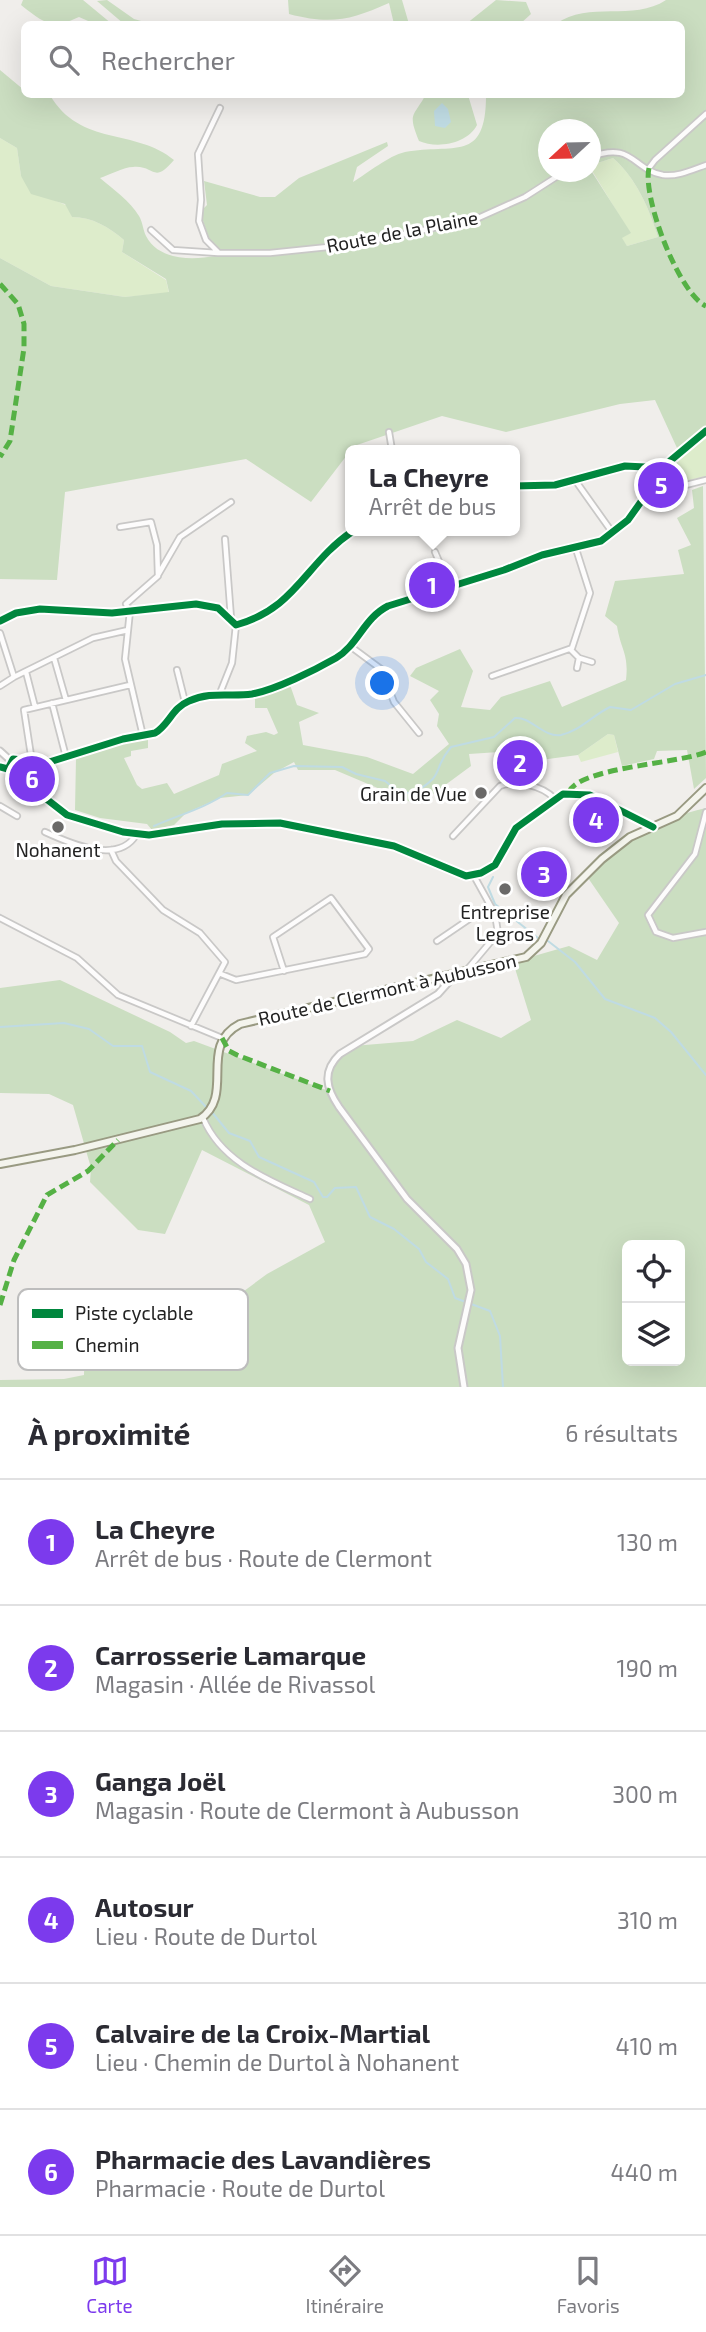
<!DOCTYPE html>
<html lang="fr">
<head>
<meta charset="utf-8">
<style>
	:root { --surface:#fff; --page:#f2f2f3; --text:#2b2b33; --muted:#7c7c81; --line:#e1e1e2; --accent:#7c3aed }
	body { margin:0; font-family:"Exo 2",sans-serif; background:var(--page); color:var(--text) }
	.controls { position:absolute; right:21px; bottom:21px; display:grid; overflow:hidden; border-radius:10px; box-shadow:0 7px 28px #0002 }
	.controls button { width:63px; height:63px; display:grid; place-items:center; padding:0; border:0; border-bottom:2px solid var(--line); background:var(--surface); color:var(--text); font:35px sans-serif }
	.compass { position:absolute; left:538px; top:119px; width:63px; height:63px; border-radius:50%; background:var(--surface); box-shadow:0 7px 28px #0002; rotate:248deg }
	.you { position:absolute; left:383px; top:684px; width:24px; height:24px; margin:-18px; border:5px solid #fff; border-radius:50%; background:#1a73e8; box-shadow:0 0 0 10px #1a73e833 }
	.badge { display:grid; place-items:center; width:46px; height:46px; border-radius:50%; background:var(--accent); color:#fff; font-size:23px; font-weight:700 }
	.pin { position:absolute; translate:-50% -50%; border:4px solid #fff; box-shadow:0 2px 7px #0006 }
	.popup { position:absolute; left:345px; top:445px; width:175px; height:91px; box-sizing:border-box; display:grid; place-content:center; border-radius:10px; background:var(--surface); filter:drop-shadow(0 2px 5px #0005); font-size:23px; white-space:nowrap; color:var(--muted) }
	.popup b { font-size:26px; color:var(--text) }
	.popup::after { content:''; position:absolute; left:50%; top:100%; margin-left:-14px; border:14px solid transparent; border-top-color:var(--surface) }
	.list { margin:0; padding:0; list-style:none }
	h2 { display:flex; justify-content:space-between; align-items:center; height:91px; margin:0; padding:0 28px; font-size:30px }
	h2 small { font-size:23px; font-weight:400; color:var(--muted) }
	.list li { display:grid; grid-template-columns:46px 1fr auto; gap:21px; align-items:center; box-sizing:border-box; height:126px; padding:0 28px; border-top:2px solid var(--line) }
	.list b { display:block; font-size:26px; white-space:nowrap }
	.list p { margin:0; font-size:23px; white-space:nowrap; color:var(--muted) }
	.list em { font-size:23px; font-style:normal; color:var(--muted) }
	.icon { flex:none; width:38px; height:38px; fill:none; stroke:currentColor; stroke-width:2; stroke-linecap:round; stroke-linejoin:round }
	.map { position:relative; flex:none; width:706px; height:1387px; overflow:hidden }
	.search { position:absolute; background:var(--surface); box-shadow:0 7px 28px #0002; left:21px; right:21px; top:21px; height:77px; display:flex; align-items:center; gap:18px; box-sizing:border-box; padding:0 24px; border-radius:10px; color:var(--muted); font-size:26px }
	.sheet { height:847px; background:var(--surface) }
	nav { display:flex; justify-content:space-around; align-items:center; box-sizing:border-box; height:98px; border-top:2px solid var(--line); background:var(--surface); font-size:19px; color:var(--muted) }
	nav a { display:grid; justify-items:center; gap:4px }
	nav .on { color:var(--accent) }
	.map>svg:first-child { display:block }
	.grass { fill:#ddeccb }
	.forest { fill:#cbdec1; fill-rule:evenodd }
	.water { fill:#bfdbe3 }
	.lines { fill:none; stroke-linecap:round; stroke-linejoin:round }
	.stream { stroke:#bfdbe3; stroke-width:2 }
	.minor-casing { stroke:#c9c8c7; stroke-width:8 }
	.tertiary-casing { stroke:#c9c8c7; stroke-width:9 }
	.secondary-casing { stroke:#999a82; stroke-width:10 }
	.minor { stroke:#fdfcfc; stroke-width:4.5 }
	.tertiary { stroke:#fdfcfc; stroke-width:5 }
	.secondary { stroke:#f4f4ed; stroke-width:6 }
	.quiet { stroke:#55b145; stroke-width:5; stroke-dasharray:10 5; stroke-linecap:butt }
	.cycleway-casing { stroke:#fff; stroke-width:11 }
	.cycleway { stroke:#00873e; stroke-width:7 }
	.poi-dot { fill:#6a6968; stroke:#fff; stroke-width:2.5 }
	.labels { text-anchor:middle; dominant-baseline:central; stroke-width:6; stroke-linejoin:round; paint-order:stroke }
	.street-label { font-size:19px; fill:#222; stroke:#fff }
	.poi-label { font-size:19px; fill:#222; stroke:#fff }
	.key { fill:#fff; stroke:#bdbdbd; stroke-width:2 }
	.key-label { font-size:19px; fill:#222 }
</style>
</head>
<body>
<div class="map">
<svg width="706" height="1387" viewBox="0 0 706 1387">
	<rect width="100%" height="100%" fill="#f0eeeb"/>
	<path class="grass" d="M0,138l17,10 4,28 28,22 19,8 4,11c20,0 37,10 52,23l-2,12 44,28 3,13 -44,4 -74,-11 -51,-28z
		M613,158c23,20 36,50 45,79l-31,9 -6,-8 9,-5 -39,-64v-4z
		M706,434v42l-45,11 -2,-4 23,-30z
		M608,734l6,1 4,17 -37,10 -3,-7z"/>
	<path class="forest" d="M23,0h60l29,24h-17l-16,-7c-28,13 -35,6 -58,-12z
		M107,0l27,19 18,5h-28l-27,-23z
		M288,0h114l7,24h-15l-5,-21c-38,17 -58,22 -100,11z
		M496,0l30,2 5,12 -11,10h-54z
		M666,0h40v428l-29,20 -22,-48 -35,4 -114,28 -64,-16 -88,30 -43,56 -65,-43 -181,33 -8,88 -57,-1v-321l51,28 74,11 44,-5 -3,-13 -44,-27 2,-12c-15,-13 -32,-23 -52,-23l-7,-13 -34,-10 -10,-18 -4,-28 -17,-10v-68l24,20v4l26,1c30,52 86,33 124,65 -21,25 -19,5 -41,7 -9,0 -24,8 -33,11 13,11 30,23 39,38 4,7 4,14 7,20 13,25 47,24 69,20l-15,-44 7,-7 -3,-24 56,16h15l24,-19 88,-36 1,4 -31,21 -4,15c15,-9 35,-26 52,-30 49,-9 81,12 81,-57l196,-1v-70h-126c33,-24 77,-2 110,-24zM548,130h42l1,35 22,-7c23,20 36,50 45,79l-31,9 -5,-8 9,-5 -41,-64 -42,3z
		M426,94l42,1 9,30c-10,19 -40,24 -58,16 -12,-29 -5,-24 7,-47z
		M703,486l3,292 -12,11 -7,-39 -30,1 -3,8 -32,7 -8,-31 -6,-1 -30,21 -45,6 -14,-22 -20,13 -30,2 2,12 -38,28 -20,9 -78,-33h-37l-4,-8 -20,11 -26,22 -28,3 -34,15 -12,12 -22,5 -5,-6 -47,-6 -25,-8 1,-52 44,-15 28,-4v9l-17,3v5l-7,2 13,27 5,4 25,-6 7,11 45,-19 3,-11 35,-13 -12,-8 2,-7 19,-4 8,3 4,-2 -11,-25h-12v-11l34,-15 8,23 22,8 -20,9 4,23 64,12 46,17 36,-30 -12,-18 2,-12 -9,-14 9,-9 -29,-15 6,-8 44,-19 13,22 -12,36 29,3 11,-13 49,-16 12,26 64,-27c3,-27 -5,-29 -9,-54l-12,-10 10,-35 69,-7 -6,-24 13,-5 -14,-27 17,-10 -2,-18z
		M706,808v579h-706v-7l64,-1 20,-4 1,-54 45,7 62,-16 29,-4 46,-34 58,-32 -16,-37 -107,-55 -37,84 -27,-4 -48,-48 1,-14 -18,-63 -24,-11 -49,-1v-105l60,-8 110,52 16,11 8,-2 135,50 2,-28 22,-17 60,-5 44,-21 44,18 30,-18 -18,-58 56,-16 28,14 22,-37 -33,-48c37,-34 70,-56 120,-67zM627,1245h53v116h-53z"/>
	<path class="water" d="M442,103l6,6 3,13 -6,6 -10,-2 -1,-15z"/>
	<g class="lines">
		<path class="stream" d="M154,826c25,-11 51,-18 73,-33l21,2 22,-22 24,-7 48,1 14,7 29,7 10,8 16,5c37,-20 19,-22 40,-47l43,-10 21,-19c15,-2 29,20 46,17 19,-4 32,-20 49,-28l21,3 44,-26 31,-9
			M493,877l-5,10 7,17 43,34
			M548,941l27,21 30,37 50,19 16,14 35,43
			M0,1027l64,-4 25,6 24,17h29l8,26 41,19 16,17
			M211,1111l18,22 21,8 9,16 55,25 9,15h4l8,-9 21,-1 14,30 24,12 25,20 7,13 22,17 7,19 35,13 10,25 3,51"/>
		<defs>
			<path id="minor" d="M220,108l-22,46 3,46 -2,21 7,19 13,13h51l87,-9 119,-25 49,-22 39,-25
				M590,157c44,-16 41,12 73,18 14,2 29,-5 43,-10
				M649,168l6,-8 51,-46
				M151,230l22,20 45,3
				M389,432l3,18
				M575,480l37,52
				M514,486l41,-1 70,-19 20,1 14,10
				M653,488l9,3 44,-11
				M120,527l31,-5 6,23 1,31 -32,28 4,7 -5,48 18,77
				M225,539l6,79
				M435,552l14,33
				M158,575l22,-38 51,-35
				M0,621l16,-8 24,-4 72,4 84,-9 22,4 18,17
				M236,625c61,-17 69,-62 117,-94
				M0,633l14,44 79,-39 35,-8
				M350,646l31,23 13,33 25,31
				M571,650l8,8 13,4
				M54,658l12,42
				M577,668l2,-10
				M177,670l8,32
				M26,672l9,35
				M492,676l80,-28 18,-55 -14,-44
				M0,686l14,-9
				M220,693l12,-30 4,-38
				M52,703l14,54
				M32,762l-8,-52 106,-25
				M0,806l17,10
				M706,812l-11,42 -47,61 8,17 17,6 33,-6
				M45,832c24,11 73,33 91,3
				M453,836l47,-50c16,-7 42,0 54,12
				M111,850l5,11 47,49 37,23 25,29 -34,64
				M0,918l77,40 41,37 104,43
				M437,941l53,-36
				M466,971l32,-38 -3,-19 -21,-38
				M221,974l15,6 129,-26 4,-5 -38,-51 -58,39 11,34
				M203,1118c19,45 66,62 107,81"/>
			<path id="tertiary" d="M0,751l10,9
				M10,760l36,3 77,-24 32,-6c14,-8 17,-25 34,-32 22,-10 40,-4 63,-7 23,-4 63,-24 84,-36 22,-13 28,-40 52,-52l116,-36 38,-15 59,-14 27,-21 42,-59 36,-30
				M0,767l8,2 59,46 56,17 26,3 73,-11 58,-1 114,23 72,30 15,-3 14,-8 21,-37 47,-34 27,1 63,32
				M455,975l-17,19 -98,60c-18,17 -14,34 -1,53l68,92 50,50 9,15 5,26 -13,58 6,39"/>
			<path id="secondary" d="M0,1164l75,-14 125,-31c36,-24 -3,-73 40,-95l286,-67 15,-14 25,-48 36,-36 28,-22 47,-21 29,-28"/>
		</defs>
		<use href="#minor" class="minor-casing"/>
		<use href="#tertiary" class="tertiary-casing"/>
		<use href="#secondary" class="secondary-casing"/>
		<use href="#minor" class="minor"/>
		<use href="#tertiary" class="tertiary"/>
		<use href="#secondary" class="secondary"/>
		<path class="quiet" d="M649,168c-7,29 30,126 57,138
			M0,284l18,20 6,20v24l-14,93 -10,16
			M569,792c11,-25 109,-28 137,-40
			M222,1038l7,13 8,4 93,36
			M0,1305l14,-45 33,-65 41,-24 30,-31"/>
		<defs>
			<path id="cycleway" d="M514,486l41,-1 70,-19 20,1 14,10
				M0,621l16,-8 24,-4 72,4 84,-9 22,4 18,17c61,-17 69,-62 117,-94
				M0,767l8,2 59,46 56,17 26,3 73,-11 58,-1 114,23 72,30 15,-3 14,-8 21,-37 47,-34 27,1 63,32
				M8,769l5,-10 33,4 77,-24 32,-6c14,-8 17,-25 34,-32 22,-10 40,-4 63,-7 23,-4 63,-24 84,-36 22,-13 28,-40 52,-52l116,-36 38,-15 59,-14 27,-21 42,-59 36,-30"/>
		</defs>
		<use href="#cycleway" class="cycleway-casing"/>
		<use href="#cycleway" class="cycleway"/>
	</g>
	<g class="poi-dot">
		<circle cx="481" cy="793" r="7"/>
		<circle cx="58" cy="827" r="7"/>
		<circle cx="505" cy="889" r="7"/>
	</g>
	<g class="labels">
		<g class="street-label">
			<text transform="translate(402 231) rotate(-11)">Route de la Plaine</text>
			<text transform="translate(387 989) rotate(-13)">Route de Clermont à Aubusson</text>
		</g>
		<g class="poi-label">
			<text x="467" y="793" text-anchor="end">Grain de Vue</text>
			<text x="58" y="849">Nohanent</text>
			<text x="505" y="911">Entreprise<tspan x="505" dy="22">Legros</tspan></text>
		</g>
	</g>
	<rect x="18" y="1289" width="230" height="81" rx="10" class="key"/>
	<rect x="32" y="1309" width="31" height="9" fill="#00873e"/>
	<rect x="32" y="1341" width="31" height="8" fill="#55b145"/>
	<g class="key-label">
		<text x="75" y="1320">Piste cyclable</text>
		<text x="75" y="1352">Chemin</text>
	</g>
</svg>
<div class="controls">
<button><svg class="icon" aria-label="locate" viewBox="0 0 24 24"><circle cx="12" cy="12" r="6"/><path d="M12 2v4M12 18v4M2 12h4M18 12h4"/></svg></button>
<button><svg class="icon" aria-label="layers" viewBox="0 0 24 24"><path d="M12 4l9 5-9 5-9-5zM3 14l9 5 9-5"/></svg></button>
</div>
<svg class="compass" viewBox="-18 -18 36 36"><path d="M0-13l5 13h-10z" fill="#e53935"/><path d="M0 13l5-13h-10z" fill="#7c7c81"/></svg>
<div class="you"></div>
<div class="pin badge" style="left:432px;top:585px">1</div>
<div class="popup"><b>La Cheyre</b>Arrêt de bus</div>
<div class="pin badge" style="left:520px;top:763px">2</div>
<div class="pin badge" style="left:544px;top:874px">3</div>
<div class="pin badge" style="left:596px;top:820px">4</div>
<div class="pin badge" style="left:661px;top:485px">5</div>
<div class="pin badge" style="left:32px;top:779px">6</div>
<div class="search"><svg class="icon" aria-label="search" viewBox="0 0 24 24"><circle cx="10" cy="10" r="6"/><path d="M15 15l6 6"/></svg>Rechercher</div>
</div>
<section class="sheet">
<h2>À proximité<small>6 résultats</small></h2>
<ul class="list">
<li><span class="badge">1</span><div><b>La Cheyre</b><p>Arrêt de bus · Route de Clermont</p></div><em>130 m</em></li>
<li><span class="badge">2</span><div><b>Carrosserie Lamarque</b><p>Magasin · Allée de Rivassol</p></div><em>190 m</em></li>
<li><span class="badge">3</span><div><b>Ganga Joël</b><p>Magasin · Route de Clermont à Aubusson</p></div><em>300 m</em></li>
<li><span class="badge">4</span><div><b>Autosur</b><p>Lieu · Route de Durtol</p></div><em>310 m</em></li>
<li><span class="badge">5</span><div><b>Calvaire de la Croix-Martial</b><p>Lieu · Chemin de Durtol à Nohanent</p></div><em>410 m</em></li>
<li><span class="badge">6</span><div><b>Pharmacie des Lavandières</b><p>Pharmacie · Route de Durtol</p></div><em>440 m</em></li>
</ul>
</section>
<nav>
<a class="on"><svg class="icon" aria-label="map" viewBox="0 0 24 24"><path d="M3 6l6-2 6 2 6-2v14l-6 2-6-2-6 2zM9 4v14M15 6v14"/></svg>Carte</a>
<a><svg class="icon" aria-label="directions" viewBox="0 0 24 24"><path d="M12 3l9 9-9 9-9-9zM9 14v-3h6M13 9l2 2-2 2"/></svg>Itinéraire</a>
<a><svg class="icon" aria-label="saved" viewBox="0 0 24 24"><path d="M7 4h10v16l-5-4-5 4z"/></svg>Favoris</a>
</nav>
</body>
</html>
